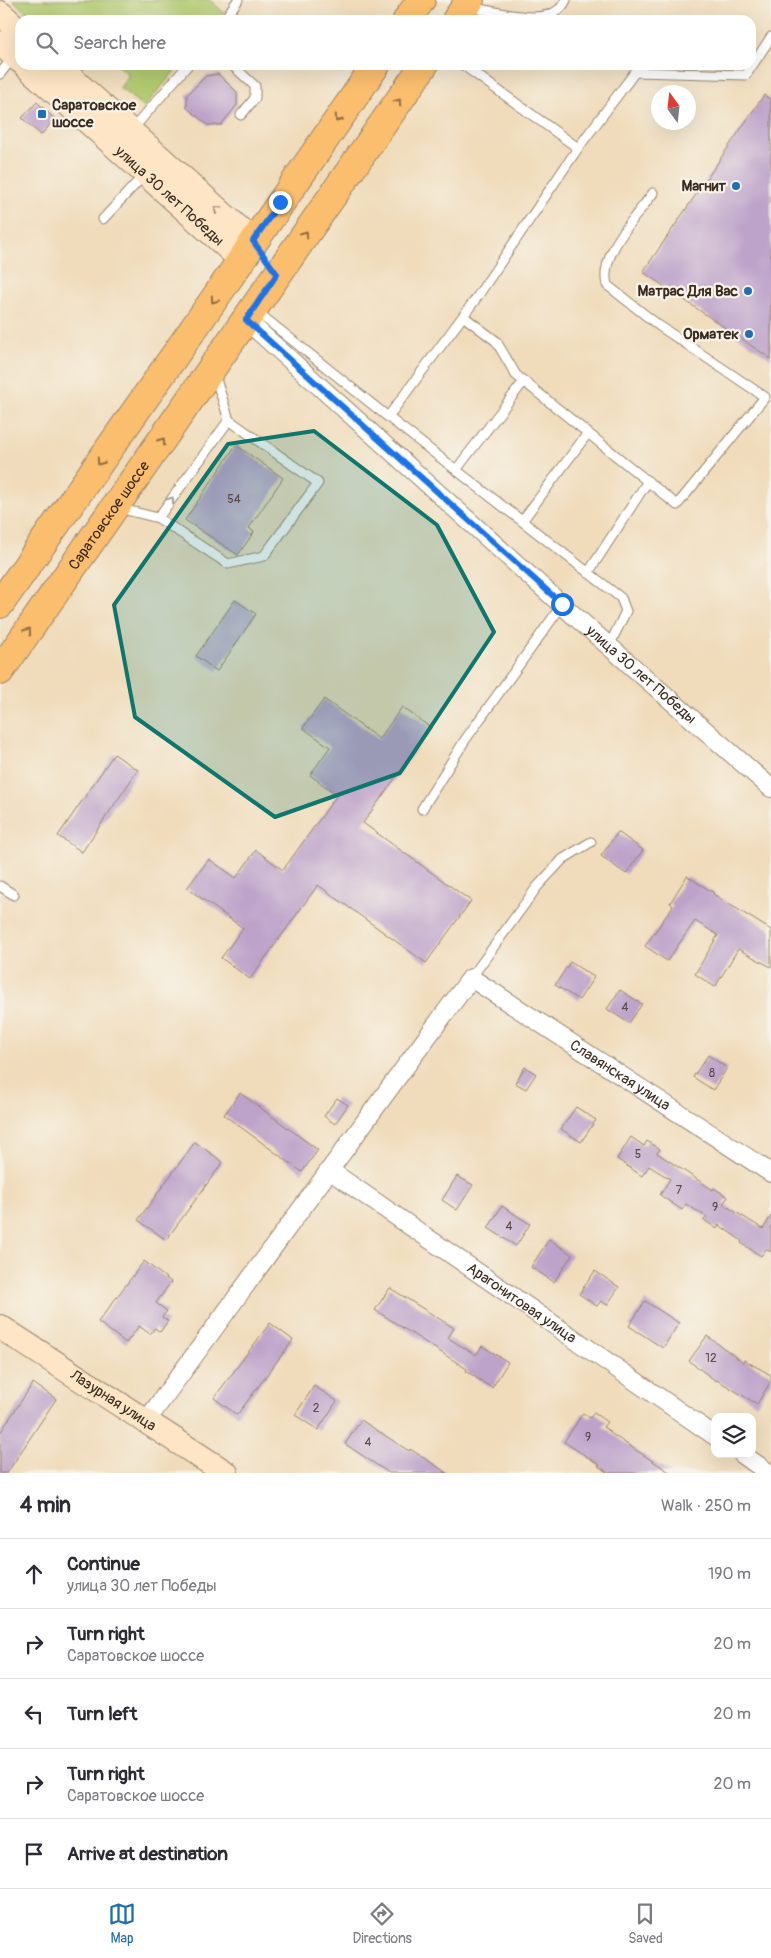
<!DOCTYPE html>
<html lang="en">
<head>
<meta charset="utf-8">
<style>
	:root { --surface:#fff; --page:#f2f2f3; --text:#2b2b33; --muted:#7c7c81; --line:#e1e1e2; --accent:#1f6fb2 }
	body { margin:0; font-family:Pangolin,sans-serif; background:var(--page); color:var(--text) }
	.controls { position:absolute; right:15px; bottom:15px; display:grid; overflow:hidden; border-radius:10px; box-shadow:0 5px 20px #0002 }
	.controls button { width:45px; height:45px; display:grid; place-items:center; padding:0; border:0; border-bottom:1px solid var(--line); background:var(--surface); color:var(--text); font:25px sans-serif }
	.compass { position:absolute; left:651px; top:85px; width:45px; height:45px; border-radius:50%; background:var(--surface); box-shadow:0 5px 20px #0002; rotate:345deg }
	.stop { position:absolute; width:15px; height:15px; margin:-11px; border:4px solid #1a73e8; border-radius:50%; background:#fff }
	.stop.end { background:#1a73e8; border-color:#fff; box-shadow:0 1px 5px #0008 }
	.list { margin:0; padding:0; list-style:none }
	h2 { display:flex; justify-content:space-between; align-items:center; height:65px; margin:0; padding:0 20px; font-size:21px }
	h2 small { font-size:16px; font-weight:400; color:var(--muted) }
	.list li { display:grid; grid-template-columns:32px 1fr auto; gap:15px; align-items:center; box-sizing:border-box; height:70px; padding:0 20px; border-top:1px solid var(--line) }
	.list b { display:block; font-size:19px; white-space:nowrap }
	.list p { margin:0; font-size:16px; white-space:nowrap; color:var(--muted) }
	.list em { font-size:16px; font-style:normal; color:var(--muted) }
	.icon { flex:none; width:28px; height:28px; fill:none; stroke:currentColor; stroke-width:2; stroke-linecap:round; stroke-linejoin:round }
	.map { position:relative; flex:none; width:771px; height:1473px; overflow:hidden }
	.search { position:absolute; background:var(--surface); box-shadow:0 5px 20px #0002; left:15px; right:15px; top:15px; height:55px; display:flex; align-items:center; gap:12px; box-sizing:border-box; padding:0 18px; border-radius:15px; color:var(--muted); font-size:19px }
	.sheet { height:415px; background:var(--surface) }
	nav { display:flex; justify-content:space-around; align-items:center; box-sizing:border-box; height:70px; border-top:1px solid var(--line); background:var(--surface); font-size:14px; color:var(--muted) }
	nav a { display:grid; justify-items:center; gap:2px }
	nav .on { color:var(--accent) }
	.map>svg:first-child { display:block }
	.green { fill:#b1ca6f; stroke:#767a46 }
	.building { fill:#bda3ca }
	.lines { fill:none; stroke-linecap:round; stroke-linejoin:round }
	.lane-casing { stroke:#96836c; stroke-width:11 }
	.street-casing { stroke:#96836c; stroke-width:20 }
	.secondary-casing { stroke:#96836c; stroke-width:26 }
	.primary-casing { stroke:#96836c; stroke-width:30 }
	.lane { stroke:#fff; stroke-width:9 }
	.street { stroke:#fff; stroke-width:18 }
	.secondary { stroke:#fde5c5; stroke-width:24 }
	.primary { stroke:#fabe6e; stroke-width:28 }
	.oneway { stroke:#916d42 }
	.oneway2 { stroke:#9c8872 }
	.oneway3 { stroke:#a79f9a }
	.route { stroke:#1a73e8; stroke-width:6 }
	.marked { fill:#0f766e; fill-opacity:0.2; stroke:#0f766e; stroke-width:4; stroke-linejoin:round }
	.poi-dot { fill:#1f6fb2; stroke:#f7f3e8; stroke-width:2 }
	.labels { text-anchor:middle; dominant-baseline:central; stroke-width:4.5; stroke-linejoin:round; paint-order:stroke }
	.number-label { font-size:12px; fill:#5c4849 }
	.poi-label { font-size:15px; font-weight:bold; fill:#3b2a1e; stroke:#f7f3e8; text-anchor:end }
	.street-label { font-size:15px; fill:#3b2a1e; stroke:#f7f3e8 }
</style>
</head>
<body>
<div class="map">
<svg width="771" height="1473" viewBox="0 0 771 1473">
	<rect width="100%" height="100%" fill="#f7f3e8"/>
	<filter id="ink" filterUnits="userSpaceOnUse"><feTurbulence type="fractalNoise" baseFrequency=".02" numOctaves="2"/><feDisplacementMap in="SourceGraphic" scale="10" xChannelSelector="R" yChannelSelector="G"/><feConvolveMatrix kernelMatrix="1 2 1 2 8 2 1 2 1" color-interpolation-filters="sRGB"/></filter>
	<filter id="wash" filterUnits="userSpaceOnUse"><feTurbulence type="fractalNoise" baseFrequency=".0096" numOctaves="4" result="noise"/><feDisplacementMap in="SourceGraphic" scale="20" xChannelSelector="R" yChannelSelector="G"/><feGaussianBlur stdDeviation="1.12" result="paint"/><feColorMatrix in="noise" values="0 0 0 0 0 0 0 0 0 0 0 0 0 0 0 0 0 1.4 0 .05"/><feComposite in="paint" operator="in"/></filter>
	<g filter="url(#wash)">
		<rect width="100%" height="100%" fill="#f0dcbb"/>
		<path class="green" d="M13,0h197l14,13 -5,7h-184z
			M118,65h62l-36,42 -24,-19 9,-13z"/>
		<g id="blocks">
			<path class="building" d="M218,74l19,18v13l-16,20h-13l-21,-17v-13l19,-19z
				M764,95l7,5v259l-128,-87z
				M37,102l18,17 -14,16 -19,-17z
				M236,445l47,33 -34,50 5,4 -16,23 -53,-35z
				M235,600l21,14 -39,57 -21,-15z
				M324,699l55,40 23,-32 29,21 -68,95 108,78 -45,62 -108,-78 -68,94 -29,-21 22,-30 -56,-40 22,-29 27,19 20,-28 27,20 54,-75 -27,-20 20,-28 -27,-19z
				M114,754l24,16 -56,82 -24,-16z
				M618,832l25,18 -17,24 -25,-18z
				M687,876l27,17 -1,1 58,36v37l-33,-18 -23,38 -20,-13 23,-39 -23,-14 -28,40 -22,-15 28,-40 -3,-3z
				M570,962l24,15 -15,23 -24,-15z
				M620,990l22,14 -13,19 -22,-14z
				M708,1055l19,13 -14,22 -20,-13z
				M525,1067l11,7 -10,15 -11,-6z
				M240,1093l78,57 -16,22 -78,-57z
				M337,1098l11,7 -13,19 -11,-8z
				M576,1107l20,13 -15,22 -20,-13z
				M631,1137l13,9 3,-5 13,8 -3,4 56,37 1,-2 14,9 -5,7 40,25 8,-13v36l-5,-3 -5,7 -20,-13 1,-2 -23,-16 -2,4 -13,-9 3,-3 -21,-13 -4,6 -22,-15 10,-16 -21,-13 -7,10 -25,-17z
				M195,1142l28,20 -57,78 -28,-20z
				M457,1176l16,9 -16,25 -15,-10z
				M502,1206l28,18 -14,22 -28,-18z
				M549,1239l23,16 -18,27 -23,-15z
				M144,1261l27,21 -15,21 11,8 -5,6 6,4 -8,11 -5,-4 -5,6 -11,-8 -13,17 -28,-21z
				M595,1271l24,16 -12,18 -6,-4 -4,5 -18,-12z
				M390,1288l64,40 -6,10 28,17 6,-9 26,16 -16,26 -26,-17 1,-2 -92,-59z
				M645,1301l34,22 -16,25 -34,-22z
				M270,1323l23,17 -56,75 -23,-17z
				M707,1336l36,26 1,-2 27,15v6l-14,23 -40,-24 -1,1 -27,-20z
				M33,1383l23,16 -49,74h-7v-40z
				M314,1386l23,15 -19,29 -23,-15z
				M583,1413l7,5 4,-5 13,9 -4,5 8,5 -1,1 61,40h-62l-11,-7 2,-1 -36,-23z
				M361,1420l48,31 1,-2 37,24h-58l-44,-29z"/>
		</g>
	</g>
	<g filter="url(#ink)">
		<use href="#blocks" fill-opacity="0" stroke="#96836c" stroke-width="1"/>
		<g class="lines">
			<defs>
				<path id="lane" d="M469,8c27,1 83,24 97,-8
					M224,20l14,-20
					M232,65l23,21v12l-14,17
					M463,65l115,83
					M0,74l14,-18
					M131,131l57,-66
					M103,219l42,-45
					M256,311l132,106 87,-117 103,-152 57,-76 111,3 25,-38
					M463,316l33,25 20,34 161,130 88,-108 -107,-72 -51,-40c-8,-31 29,-68 46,-92
					M388,417l233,181 5,13 -17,35
					M456,470l68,-89
					M118,508l40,10 71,-98 -15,-47
					M158,518l70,46 36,-8 54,-73 -89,-63
					M522,521l66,-88
					M588,573l60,-92
					M422,809l43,-69 97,-135
					M0,886l14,9
					M471,978l66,-91 26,-28 28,-17"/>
				<g id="street">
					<path id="s1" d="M246,320l316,285 209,183"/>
					<path id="s2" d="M329,1170l386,266"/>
					<path id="s3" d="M147,1420c108,-147 215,-296 324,-442l300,195"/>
					<path d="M742,1454l27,19"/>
				</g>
				<g id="secondary">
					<path d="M0,13l20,18"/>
					<path d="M0,43l20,18"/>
					<path id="s4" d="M25,65l216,195"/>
					<path d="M57,65l196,176"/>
					<path id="s5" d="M0,1327l226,146"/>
				</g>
				<g id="primary">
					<path d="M407,20l14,-20"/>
					<path d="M456,20l14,-20"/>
					<path d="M0,604l215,-306 161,-233"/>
					<path id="s6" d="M0,671l424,-606"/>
				</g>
			</defs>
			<use href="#lane" class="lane-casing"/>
			<use href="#street" class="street-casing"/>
			<use href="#secondary" class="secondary-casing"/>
			<use href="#primary" class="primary-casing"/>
			<use href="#lane" class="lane"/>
			<use href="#street" class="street"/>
			<use href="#secondary" class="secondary"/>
			<use href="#primary" class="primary"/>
		</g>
		<defs><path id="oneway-chevron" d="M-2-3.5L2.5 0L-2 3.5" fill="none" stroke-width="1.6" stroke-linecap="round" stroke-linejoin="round" transform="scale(1.25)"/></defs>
		<g class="oneway">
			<use href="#oneway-chevron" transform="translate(398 102) rotate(-55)"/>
			<use href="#oneway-chevron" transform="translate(338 119) rotate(125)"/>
			<use href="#oneway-chevron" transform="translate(305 234) rotate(-55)"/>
			<use href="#oneway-chevron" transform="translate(214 300) rotate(125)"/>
			<use href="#oneway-chevron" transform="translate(162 441) rotate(-55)"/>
			<use href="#oneway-chevron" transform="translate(100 462) rotate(125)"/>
			<use href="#oneway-chevron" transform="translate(28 631) rotate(-55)"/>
		</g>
		<use class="oneway2" href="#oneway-chevron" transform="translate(217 209) rotate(-138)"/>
		<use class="oneway3" href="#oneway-chevron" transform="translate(171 500) rotate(-54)"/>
	</g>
	<g class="lines" filter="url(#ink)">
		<path class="route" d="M280,202l-27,39 24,33 -31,46 316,284"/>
	</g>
	<path class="marked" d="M314,431l123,94 57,107 -94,141 -125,44 -140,-100 -21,-112 114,-161z"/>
	<g class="poi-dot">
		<rect x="37" y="109" width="10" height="10" rx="2.5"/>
		<circle cx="736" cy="186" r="5"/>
		<circle cx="748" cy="291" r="5"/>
		<circle cx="749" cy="334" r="5"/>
	</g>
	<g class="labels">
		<g class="number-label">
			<text x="234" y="499">54</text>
			<text x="625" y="1007">4</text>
			<text x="712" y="1073">8</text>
			<text x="638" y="1154">5</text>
			<text x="679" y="1190">7</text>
			<text x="715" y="1207">9</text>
			<text x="509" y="1226">4</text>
			<text x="711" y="1358">12</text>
			<text x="316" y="1408">2</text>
			<text x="588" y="1437">9</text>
			<text x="368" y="1442">4</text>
		</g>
		<g class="poi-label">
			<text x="52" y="105" text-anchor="start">Саратовское<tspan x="52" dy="17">шоссе</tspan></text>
			<text x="726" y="186">Магнит</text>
			<text x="738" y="291">Матрас Для Вас</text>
			<text x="739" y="334">Орматек</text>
		</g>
		<g class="street-label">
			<text stroke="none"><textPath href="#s4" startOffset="195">улица 30 лет Победы</textPath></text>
			<text stroke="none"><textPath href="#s6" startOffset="190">Саратовское шоссе</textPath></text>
			<text stroke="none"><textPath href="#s1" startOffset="531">улица 30 лет Победы</textPath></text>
			<text stroke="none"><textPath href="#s3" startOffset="726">Славянская улица</textPath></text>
			<text stroke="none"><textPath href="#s2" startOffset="234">Арагонитовая улица</textPath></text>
			<text stroke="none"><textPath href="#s5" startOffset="135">Лазурная улица</textPath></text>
		</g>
	</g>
</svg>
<div class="controls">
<button><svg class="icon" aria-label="layers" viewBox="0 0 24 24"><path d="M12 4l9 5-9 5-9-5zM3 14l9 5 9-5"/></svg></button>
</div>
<svg class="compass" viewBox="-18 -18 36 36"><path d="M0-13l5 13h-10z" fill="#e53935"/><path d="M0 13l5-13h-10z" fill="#7c7c81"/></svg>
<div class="stop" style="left:562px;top:604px"></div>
<div class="stop end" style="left:280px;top:202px"></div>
<div class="search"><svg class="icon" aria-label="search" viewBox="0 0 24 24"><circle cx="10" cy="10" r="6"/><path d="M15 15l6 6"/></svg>Search here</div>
</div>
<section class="sheet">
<h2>4 min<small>Walk · 250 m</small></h2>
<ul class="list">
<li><svg class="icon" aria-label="ahead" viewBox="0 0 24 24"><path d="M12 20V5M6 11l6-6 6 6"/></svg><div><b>Continue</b><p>улица 30 лет Победы</p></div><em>190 m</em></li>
<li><svg class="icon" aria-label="right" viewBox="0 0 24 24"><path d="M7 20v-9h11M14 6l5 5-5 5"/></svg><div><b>Turn right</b><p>Саратовское шоссе</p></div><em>20 m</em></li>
<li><svg class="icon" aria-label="left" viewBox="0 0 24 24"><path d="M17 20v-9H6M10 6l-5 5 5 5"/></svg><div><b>Turn left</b></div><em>20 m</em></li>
<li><svg class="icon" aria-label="right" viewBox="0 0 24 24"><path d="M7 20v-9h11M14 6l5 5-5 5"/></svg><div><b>Turn right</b><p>Саратовское шоссе</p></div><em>20 m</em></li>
<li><svg class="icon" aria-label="arrive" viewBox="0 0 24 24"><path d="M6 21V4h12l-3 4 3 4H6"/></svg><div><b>Arrive at destination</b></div></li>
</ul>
</section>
<nav>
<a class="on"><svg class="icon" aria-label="map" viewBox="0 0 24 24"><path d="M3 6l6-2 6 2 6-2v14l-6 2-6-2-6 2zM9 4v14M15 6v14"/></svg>Map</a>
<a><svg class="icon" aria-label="directions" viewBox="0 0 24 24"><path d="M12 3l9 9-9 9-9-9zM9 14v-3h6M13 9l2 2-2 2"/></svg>Directions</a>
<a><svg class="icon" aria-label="saved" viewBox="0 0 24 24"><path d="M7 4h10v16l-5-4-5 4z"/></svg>Saved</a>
</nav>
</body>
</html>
